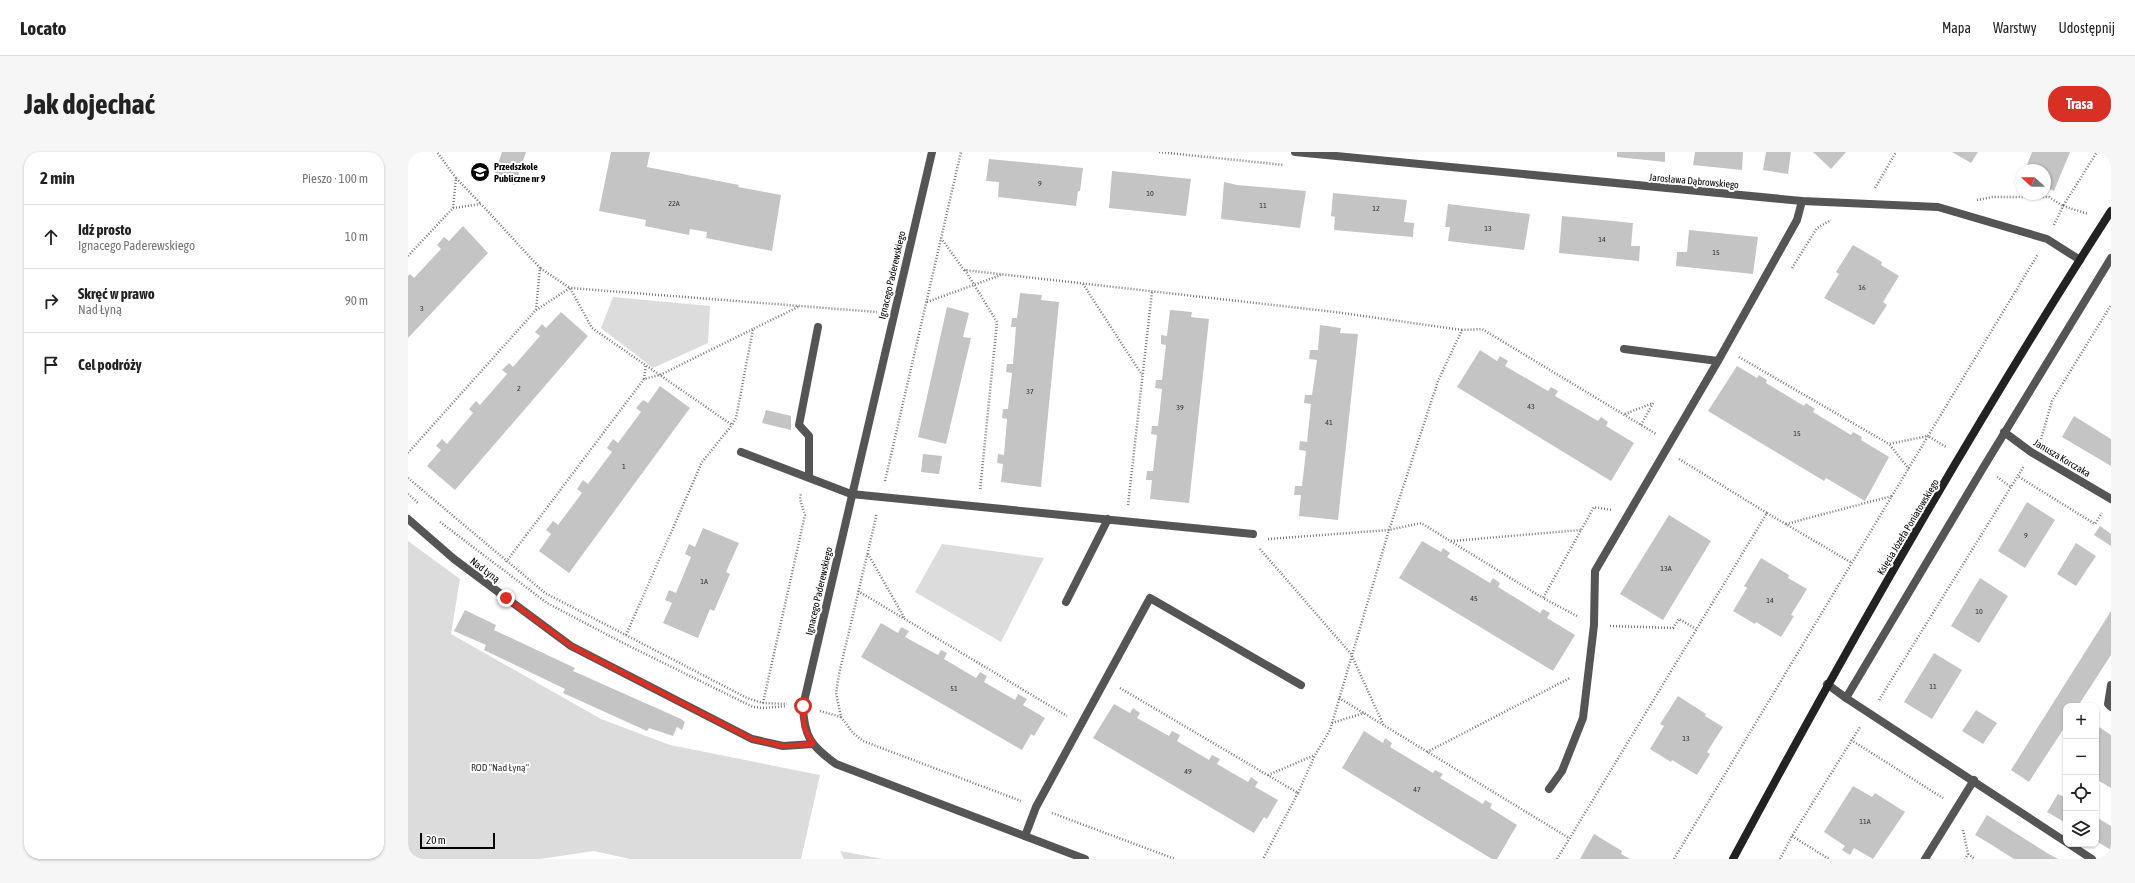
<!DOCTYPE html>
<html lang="pl">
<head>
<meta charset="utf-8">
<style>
	:root { --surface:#fff; --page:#f6f6f6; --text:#222; --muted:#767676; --line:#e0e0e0; --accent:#d93025 }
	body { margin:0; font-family:"Asap Condensed",sans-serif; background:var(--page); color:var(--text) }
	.controls { position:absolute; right:12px; bottom:12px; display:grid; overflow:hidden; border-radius:8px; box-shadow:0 1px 3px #0004 }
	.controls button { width:36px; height:36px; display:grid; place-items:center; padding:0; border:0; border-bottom:1px solid var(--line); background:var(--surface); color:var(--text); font:20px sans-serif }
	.compass { position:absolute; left:1607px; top:12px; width:36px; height:36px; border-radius:50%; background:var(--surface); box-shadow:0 1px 3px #0004; rotate:291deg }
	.scale { position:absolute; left:12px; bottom:10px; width:75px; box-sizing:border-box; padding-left:4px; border:2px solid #000; border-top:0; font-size:11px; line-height:14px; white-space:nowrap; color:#000; -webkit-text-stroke:3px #fff; paint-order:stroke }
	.stop { position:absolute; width:12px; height:12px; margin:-9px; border:3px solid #d93025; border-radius:50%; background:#fff }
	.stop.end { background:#d93025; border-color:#fff; box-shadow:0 1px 4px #0008 }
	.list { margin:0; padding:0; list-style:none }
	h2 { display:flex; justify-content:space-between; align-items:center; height:52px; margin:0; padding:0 16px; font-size:17px }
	h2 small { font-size:13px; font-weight:400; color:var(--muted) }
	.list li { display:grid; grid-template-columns:26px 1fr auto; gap:12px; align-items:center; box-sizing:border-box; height:64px; padding:0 16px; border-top:1px solid var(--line) }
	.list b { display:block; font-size:15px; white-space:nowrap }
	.list p { margin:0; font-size:13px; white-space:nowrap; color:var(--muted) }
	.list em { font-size:13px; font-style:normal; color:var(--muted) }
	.icon { flex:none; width:22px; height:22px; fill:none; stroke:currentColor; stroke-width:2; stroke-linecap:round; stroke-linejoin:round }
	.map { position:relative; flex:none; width:1703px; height:707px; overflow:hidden; border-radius:16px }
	header { display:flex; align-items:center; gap:24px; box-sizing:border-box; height:56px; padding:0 20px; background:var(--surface); border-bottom:1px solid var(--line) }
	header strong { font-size:19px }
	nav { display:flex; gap:22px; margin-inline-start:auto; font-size:14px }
	.intro { display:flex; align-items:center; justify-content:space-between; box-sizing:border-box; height:96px; padding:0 24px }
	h1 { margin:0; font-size:28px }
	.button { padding:10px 18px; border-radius:16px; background:var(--accent); color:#fff; font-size:14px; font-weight:700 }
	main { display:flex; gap:24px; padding:0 24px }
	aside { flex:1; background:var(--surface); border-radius:16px; box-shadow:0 1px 3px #0004 }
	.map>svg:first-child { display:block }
	.green { fill:#dcdcdc }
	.building { fill:#c4c4c4 }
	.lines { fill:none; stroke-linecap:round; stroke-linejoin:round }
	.path { stroke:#777; stroke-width:2.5; stroke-dasharray:1 2; stroke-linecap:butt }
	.service { stroke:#555; stroke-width:8 }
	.minor { stroke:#555; stroke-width:8 }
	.secondary { stroke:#222; stroke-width:8 }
	.route { stroke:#d93025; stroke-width:5 }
	.labels { text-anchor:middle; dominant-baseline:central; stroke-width:4; stroke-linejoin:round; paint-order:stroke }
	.number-label { font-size:8px; fill:#313131 }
	.poi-label { font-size:10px; font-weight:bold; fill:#000; stroke:#fff; text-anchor:start }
	.street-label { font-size:10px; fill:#000; stroke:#fff }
	.park-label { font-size:10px; fill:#333; stroke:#fff }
</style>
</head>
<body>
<header>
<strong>Locato</strong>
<nav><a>Mapa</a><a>Warstwy</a><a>Udostępnij</a></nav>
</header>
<div class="intro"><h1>Jak dojechać</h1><a class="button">Trasa</a></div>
<main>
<aside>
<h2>2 min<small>Pieszo · 100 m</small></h2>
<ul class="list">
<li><svg class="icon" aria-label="ahead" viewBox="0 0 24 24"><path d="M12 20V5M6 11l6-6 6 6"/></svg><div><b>Idź prosto</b><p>Ignacego Paderewskiego</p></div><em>10 m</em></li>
<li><svg class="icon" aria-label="right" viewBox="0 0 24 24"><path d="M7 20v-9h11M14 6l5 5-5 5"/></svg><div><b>Skręć w prawo</b><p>Nad Łyną</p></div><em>90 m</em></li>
<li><svg class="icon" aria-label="arrive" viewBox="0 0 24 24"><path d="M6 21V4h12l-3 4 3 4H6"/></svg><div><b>Cel podróży</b></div></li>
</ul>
</aside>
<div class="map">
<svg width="1703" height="707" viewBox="0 0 1703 707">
	<rect width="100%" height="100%" fill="#fff"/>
	<path class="green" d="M205,145l97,9 -2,37 -55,25 -52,-40z
		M0,389l52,38 -9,55 150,85 69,26 150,30 -19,84h-171l-36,-8 -54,8h-132z
		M534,392l102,14 -43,84 -86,-50z
		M432,699l43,8h-39z"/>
	<path class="building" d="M94,0h24l-11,33 -22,-7z
		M203,0h39l-3,15 92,18 -1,2 43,8 -9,56 -66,-13 1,-6 -17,-3 -1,6 -44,-9 1,-6 -47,-9z
		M1209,0h48v10l-48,-5z
		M1287,0h48l-1,18 -49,-5z
		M1358,0h25l-3,22 -25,-4z
		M1405,0h33l-15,17z
		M1544,0h26l-7,11z
		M1624,0h38l-16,39 -9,-4v-17h-20z
		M581,7l94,9 -3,23h-2l-2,15 -78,-9 1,-15 -13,-1z
		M704,19l79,8 -5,37 -77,-8z
		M816,30l13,3 69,6 -6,37 -79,-9z
		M925,41l74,7 -3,22 10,1 -1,14 -79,-7 1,-13 -4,-1z
		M1040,52l82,10 -6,36 -76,-9 2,-14h-5z
		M1154,64l71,7 -2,23h9l-1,15 -80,-8z
		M55,74l25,27 -80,85v-62l2,-2 4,4 27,-29 -4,-4 7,-8 5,4z
		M1281,78l69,7 -5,37 -77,-8 1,-14h10z
		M1445,93l29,17 -1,3 18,11 -16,26 4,3 -13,20 -50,-27 15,-24 -3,-2z
		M612,141l22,2 -1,5 18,2 -18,185 -40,-5 2,-18 -6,-1 1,-9 6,1 3,-36 -5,-1 1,-9h5l4,-36 -6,-1 1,-8h6l3,-37h-5l1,-9h5z
		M539,155l22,6 -6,24 8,1 -25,106 -28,-7z
		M762,158l22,2 -1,5 18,2 -20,184 -39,-4 2,-19h-6l1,-9h6l4,-36 -6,-1 1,-8h6l4,-37 -7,-1 1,-8h6l4,-35 -5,-1v-9l6,1z
		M153,160l27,24 -133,154 -28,-24 14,-16 -5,-4 6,-7 5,5 26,-31 -4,-4 7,-8 4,4 27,-31 -5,-4 7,-7 4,4 27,-31 -5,-4 7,-8 4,4z
		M912,173l21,3 -1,5 18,1 -20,186 -39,-4 2,-21h-7l1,-9h7l4,-35 -7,-1 1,-9 7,1 4,-38 -7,-1 1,-8h7l5,-35 -8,-1 1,-9h8z
		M1072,198l17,11 3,-5 8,5 -3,5 43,25 3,-4 7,4 -3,5 43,25 3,-4 7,5 -2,4 28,17 -23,38 -154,-94z
		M1329,214l20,12 2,-3 8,5 -1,3 38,23 2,-3 9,6 -2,3 38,23 2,-3 9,5 -1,3 28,17 -24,44 -39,-23 -2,3 -116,-70z
		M252,234l30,22 -121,165 -30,-22 12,-17 -5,-4 7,-9 5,4 24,-32 -5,-4 6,-9 5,4 24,-32 -5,-4 6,-9 5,4 23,-31 -5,-4 7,-8 5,3z
		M358,258l25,6v14l-29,-7z
		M1666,264l37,23v27l-49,-29z
		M515,302l19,2 -3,18 -18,-2z
		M1619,350l28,18 -30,48 -27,-17z
		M1261,363l42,26 -48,79 -43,-26z
		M1692,374l11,8v12l-17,-11z
		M295,376l36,15 -13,29 4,2 -16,37 -4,-2 -12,29 -35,-15 9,-20 -7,-3 4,-10 7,3 15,-36 -6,-3 4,-10 6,3z
		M1014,389l19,11 2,-4 7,5 -3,4 43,26 3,-5 7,5 -2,4 42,26 3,-4 7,4 -3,5 28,17 -22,36 -154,-93z
		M1668,391l20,13 -20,30 -19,-12z
		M1353,406l28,17 -1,3 19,11 -16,26 3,1 -13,21 -25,-15 -1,2 -22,-13 14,-23 -3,-2z
		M1572,426l28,18 -29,47 -28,-17z
		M57,458l31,15 -2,5 81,38 -2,3 108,48 4,3 -3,8 -5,-3 -4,9 -24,-8 -2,3 -84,-38 2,-4 -81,-39 2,-5 -32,-14z
		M1703,459v44l-33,51h-12v19l-37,57 -18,-12z
		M473,471l17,10 3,-6 8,4 -4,6 33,18 3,-5 6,3 -3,6 32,19 4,-6 7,4 -3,6 31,18 3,-6 9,5 -4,6 22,13 -11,18 -3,-2 -9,16 -161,-93z
		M1526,501l28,17 -30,49 -28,-17z
		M1270,544l28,18 -1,2 18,11 -16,25 3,2 -13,21 -25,-15 -1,2 -21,-13 14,-23 -4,-2z
		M706,552l16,9 3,-5 7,5 -3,5 32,18 3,-5 8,4 -3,6 32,19 3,-5 8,4 -3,5 31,18 3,-5 7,5 -3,5 23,13 -11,19 -3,-2 -10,16 -161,-95z
		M1568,558l21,13 -14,21 -21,-13z
		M1688,573l15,10v53l-15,-9z
		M956,579l19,12 2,-5 7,5 -2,4 43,26 2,-3 8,4 -3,4 43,26 2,-4 7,4 -2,4 27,17 -20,34h-5l-150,-91z
		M1445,634l19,11 3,-4 30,19 -32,47 -19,-11 -4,7 -8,-5 3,-4 -21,-14z
		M1650,642l8,4v25l-19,-11z
		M1579,663l60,38 11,6h-44l-27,-17 -12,-7z
		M1688,665l15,9v24l-15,-9z
		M1186,682l28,17 -1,3 9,5h-50z"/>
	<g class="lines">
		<path class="path" d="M751,0l125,13
			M1467,36l21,-36
			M1569,48l15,-3h57l14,9 34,-54
			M45,56l28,-4 -25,-26
			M1646,73l9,-19 25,8
			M533,86l23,32 371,42 127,18
			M0,104l45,-48 3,-30 -19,-26
			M1384,116l25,-40 14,-8
			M557,118l32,52 -17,169
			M675,132l59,91
			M519,150l74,-27
			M390,155l-45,22 -17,89 -4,7 -140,-97 -22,-40 307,24
			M128,158l34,-22 -30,-20
			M1331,205l150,87
			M236,227l2,-14
			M1217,262l28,-11
			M1233,273l12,-22
			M1633,287l11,-38 59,-96
			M0,301l128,-143 4,-42 -59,-64
			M1501,317l-20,-25 39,-8 110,-182
			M1589,325l14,10
			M1611,325l76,47 7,-11
			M0,326l137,115 202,105 16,5 24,1
			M477,329l76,-329
			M0,342l10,9
			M720,353l24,-213
			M1359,361l85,50
			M32,370l107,81 78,41 128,63 11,1 23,-2
			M1378,372l106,-28
			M860,387l121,-9 32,-7 122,75
			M1043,389l130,-11
			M852,397l91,105 33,72
			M460,402l37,65
			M98,410l138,-183 16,-4 93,-46
			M450,439l209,125
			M1169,464l-34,-18 51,-91 18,3
			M1202,474l63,2 6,-9 17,10
			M218,483l76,-173 30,-37
			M712,536l178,105 -35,66
			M931,546l230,140
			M1471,548l145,-234
			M355,551l42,-188 -5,-16 1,-6
			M412,559l21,6 -5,-24 3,-19 38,-161
			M433,565l12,16 10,8 158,60
			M924,571l32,-10
			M1443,588l92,58
			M1019,600l143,-74
			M860,623l47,-20
			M890,641l17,-38 15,-25 59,-200 49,-149 24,-51 20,-1 174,105
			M644,661l123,46
			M1555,678l5,24 -3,5
			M1384,684l37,23
			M1560,702l7,5
			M1149,707l210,-346 -88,-54
			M1266,707l254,-423 18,11
			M1372,707l12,-23 68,-109"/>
		<path class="service" d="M1216,197l94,12
			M333,300l110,42 402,40
			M401,325v-41l-10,-11 19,-98
			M658,450l42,-83
			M1703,533l-3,19 3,3
			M1438,546l220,144
			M1141,637l13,-18 21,-53 11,-93 1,-54 123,-210 79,-141 5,-19
			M617,684l11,-29 114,-209 151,87
			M1661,692l23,15
			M1517,707l49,-79"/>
		<path class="minor" d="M524,0l-129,554c1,31 8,40 33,58l249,95
			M887,0l507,49 136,6 109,32 33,21
			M1596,280l27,20 80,47
			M0,367l46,40 117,87 181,93 31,7 30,-2
			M1419,532l19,14 137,-230 128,-210"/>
		<path class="secondary" d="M1325,707c118,-220 243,-438 378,-648"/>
	</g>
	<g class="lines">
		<path class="route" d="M98,446l65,48 181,93 31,7 30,-2 -9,-17 -1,-21"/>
	</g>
	<defs>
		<symbol id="school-disc" viewBox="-11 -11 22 22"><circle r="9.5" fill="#000" stroke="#fff"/><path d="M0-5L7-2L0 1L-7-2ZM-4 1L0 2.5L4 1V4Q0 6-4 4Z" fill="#fff"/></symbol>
	</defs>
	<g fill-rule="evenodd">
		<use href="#school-disc" x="61" y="9" width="22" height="22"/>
	</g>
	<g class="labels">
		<g class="number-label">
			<text x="632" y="31">9</text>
			<text x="742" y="41">10</text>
			<text x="266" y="51">22A</text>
			<text x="855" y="53">11</text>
			<text x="968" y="56">12</text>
			<text x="1080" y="76">13</text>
			<text x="1194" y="87">14</text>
			<text x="1308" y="100">15</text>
			<text x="1454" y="135">16</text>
			<text x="14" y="156">3</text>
			<text x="111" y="236">2</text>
			<text x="622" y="239">37</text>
			<text x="1123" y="254">43</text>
			<text x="772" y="255">39</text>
			<text x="921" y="270">41</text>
			<text x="1389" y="281">15</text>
			<text x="216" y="314">1</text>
			<text x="1618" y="383">9</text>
			<text x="1258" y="416">13A</text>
			<text x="296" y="429">1A</text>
			<text x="1066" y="446">45</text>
			<text x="1362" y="448">14</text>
			<text x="1571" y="459">10</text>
			<text x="1525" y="534">11</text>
			<text x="546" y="536">51</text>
			<text x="1278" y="586">13</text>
			<text x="780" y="619">49</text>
			<text x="1009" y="637">47</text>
			<text x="1457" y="669">11A</text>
		</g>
		<g class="poi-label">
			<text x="86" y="14">Przedszkole<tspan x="86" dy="12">Publiczne nr 9</tspan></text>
		</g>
		<g class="street-label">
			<text transform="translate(1286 29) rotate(5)">Jarosława Dąbrowskiego</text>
			<text transform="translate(484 123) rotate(-77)">Ignacego Paderewskiego</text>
			<text transform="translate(1654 306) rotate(31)">Janusza Korczaka</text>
			<text transform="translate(1500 375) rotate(-59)">Księcia Józefa Poniatowskiego</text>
			<text transform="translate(77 418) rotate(37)">Nad Łyną</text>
			<text transform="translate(411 439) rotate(-77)">Ignacego Paderewskiego</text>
		</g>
		<g class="park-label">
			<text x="92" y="615">ROD "Nad Łyną"</text>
		</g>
	</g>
</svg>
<div class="controls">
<button>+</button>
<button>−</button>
<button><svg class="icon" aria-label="locate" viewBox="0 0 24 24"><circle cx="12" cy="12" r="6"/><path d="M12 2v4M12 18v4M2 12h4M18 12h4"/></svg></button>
<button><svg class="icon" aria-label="layers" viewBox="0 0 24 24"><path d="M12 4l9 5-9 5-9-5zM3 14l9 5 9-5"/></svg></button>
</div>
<svg class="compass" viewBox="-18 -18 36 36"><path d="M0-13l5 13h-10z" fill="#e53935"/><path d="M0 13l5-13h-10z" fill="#767676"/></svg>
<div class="scale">20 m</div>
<div class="stop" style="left:395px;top:554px"></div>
<div class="stop end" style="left:98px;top:446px"></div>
</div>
</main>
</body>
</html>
